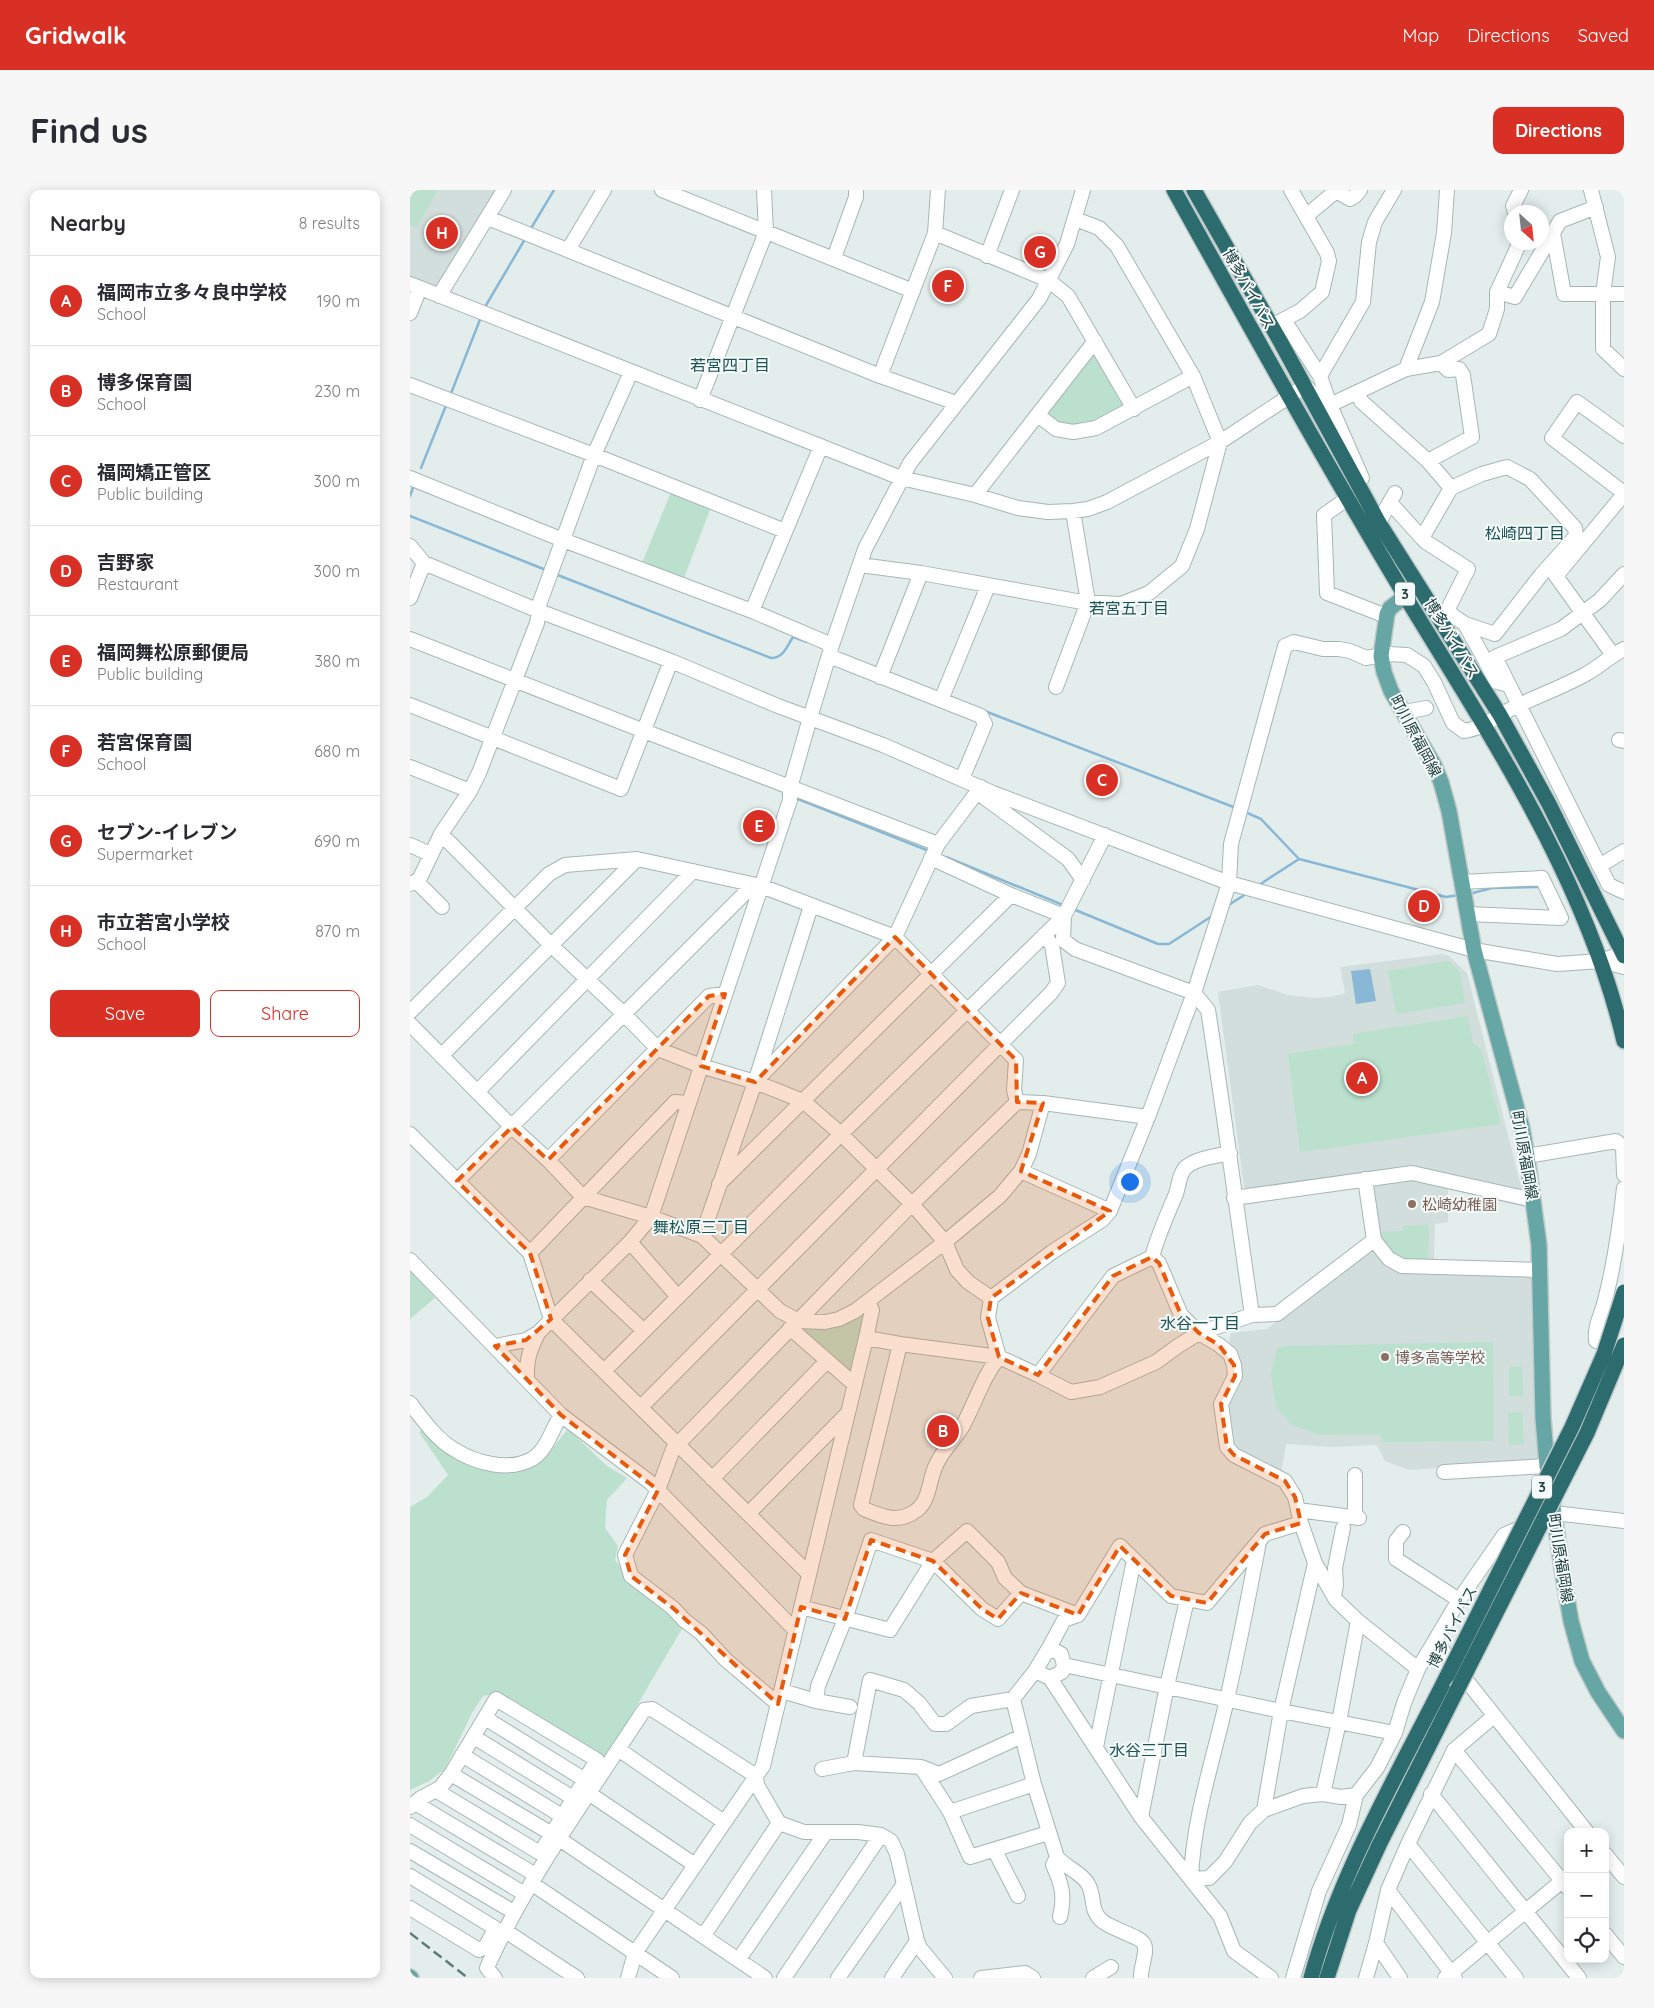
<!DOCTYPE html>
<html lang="en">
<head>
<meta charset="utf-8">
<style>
	:root { --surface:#fff; --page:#f7f7f7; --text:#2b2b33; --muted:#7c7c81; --line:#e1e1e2; --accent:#d93025 }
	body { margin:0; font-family:Quicksand,"Noto Sans JP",sans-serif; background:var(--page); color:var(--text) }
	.controls { position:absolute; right:15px; bottom:15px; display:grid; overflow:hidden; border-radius:10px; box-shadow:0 2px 12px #0003 }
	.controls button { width:45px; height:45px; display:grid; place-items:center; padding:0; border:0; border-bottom:1px solid var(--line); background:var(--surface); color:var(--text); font:25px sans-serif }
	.compass { position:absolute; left:1094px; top:15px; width:45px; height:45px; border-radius:50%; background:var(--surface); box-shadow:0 2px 12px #0003; rotate:153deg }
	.you { position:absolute; left:719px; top:991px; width:18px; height:18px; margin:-12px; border:4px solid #fff; border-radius:50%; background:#1a73e8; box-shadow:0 0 0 8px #1a73e833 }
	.badge { display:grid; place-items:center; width:32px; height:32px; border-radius:50%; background:var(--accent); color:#fff; font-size:16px; font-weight:700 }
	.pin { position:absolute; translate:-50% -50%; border:2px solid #fff; box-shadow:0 1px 5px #0006 }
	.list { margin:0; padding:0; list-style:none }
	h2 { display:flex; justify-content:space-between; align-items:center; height:65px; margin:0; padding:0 20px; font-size:21px }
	h2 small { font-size:16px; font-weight:400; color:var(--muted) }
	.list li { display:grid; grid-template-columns:32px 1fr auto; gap:15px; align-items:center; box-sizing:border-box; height:90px; padding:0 20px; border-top:1px solid var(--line) }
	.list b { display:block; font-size:19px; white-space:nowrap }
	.list p { margin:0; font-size:16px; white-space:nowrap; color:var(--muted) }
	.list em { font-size:16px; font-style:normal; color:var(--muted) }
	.actions { display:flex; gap:10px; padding:15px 20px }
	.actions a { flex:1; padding:11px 0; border:1px solid var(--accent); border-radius:10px; text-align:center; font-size:18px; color:var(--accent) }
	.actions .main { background:var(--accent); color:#fff }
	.icon { flex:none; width:28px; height:28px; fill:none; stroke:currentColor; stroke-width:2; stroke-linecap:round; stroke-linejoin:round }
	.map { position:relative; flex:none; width:1214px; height:1788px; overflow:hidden; border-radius:10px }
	header { display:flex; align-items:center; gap:30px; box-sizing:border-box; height:70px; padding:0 25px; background:var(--accent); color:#fff }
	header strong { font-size:24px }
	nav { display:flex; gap:28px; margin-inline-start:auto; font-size:18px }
	.intro { display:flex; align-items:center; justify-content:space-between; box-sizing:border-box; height:120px; padding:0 30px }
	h1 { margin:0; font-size:35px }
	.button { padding:12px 22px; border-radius:10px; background:var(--accent); color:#fff; font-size:18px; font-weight:700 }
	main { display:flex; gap:30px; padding:0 30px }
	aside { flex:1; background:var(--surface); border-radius:10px; box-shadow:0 2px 12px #0003 }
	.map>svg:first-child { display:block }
	.built { fill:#d1dedc }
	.green { fill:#bbe0ce }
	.water { fill:#89b7d6 }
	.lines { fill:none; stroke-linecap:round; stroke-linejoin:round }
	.stream { stroke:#89b7d6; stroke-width:2.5 }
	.minor-casing { stroke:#a5b7b5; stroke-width:16 }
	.major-casing { stroke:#c1caca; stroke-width:18 }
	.highway-casing { stroke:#c1caca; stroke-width:18 }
	.minor { stroke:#fff; stroke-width:14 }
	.major { stroke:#66a6a5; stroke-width:15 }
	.highway { stroke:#2c6c6f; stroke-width:15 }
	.rail { stroke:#5c7c7b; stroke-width:2.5; stroke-dasharray:10 5; stroke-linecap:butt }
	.highway-bridge-casing { stroke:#c1caca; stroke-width:18; stroke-linecap:butt }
	.highway-bridge { stroke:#2c6c6f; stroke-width:15 }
	.marked { fill:#e8590c; fill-opacity:0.2; stroke:#e8590c; stroke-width:4; stroke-dasharray:10 6; stroke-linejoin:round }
	.education-dot { fill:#8d6e63; stroke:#f4faf9; stroke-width:2 }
	.labels { text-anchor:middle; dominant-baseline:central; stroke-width:4; stroke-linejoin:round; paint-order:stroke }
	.shield { fill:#f4faf9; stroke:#617878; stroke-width:1 }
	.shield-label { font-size:14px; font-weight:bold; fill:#224140 }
	.street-label { font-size:15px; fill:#224140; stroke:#f4faf9 }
	.education-label { font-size:15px; fill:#785e54; stroke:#f4faf9; text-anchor:start }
	.neighbourhood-label { font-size:16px; fill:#1c5454; stroke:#f4faf9 }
</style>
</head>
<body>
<header>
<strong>Gridwalk</strong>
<nav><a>Map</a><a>Directions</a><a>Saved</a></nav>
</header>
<div class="intro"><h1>Find us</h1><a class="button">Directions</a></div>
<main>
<aside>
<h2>Nearby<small>8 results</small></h2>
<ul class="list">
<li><span class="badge">A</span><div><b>福岡市立多々良中学校</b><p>School</p></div><em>190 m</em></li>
<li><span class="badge">B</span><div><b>博多保育園</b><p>School</p></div><em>230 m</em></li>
<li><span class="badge">C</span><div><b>福岡矯正管区</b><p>Public building</p></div><em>300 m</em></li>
<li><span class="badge">D</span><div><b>吉野家</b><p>Restaurant</p></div><em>300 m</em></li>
<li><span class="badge">E</span><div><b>福岡舞松原郵便局</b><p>Public building</p></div><em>380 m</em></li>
<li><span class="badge">F</span><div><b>若宮保育園</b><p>School</p></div><em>680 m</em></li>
<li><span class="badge">G</span><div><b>セブン-イレブン</b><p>Supermarket</p></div><em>690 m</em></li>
<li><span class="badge">H</span><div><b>市立若宮小学校</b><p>School</p></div><em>870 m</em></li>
</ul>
<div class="actions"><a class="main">Save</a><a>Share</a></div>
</aside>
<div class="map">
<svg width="1214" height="1788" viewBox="0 0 1214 1788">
	<rect width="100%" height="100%" fill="#e3eeec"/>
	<path class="built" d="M0,0h90l-63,97 -27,-10z
		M1033,764l6,2 18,17 55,217 -5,2 -104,-27 -162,26 -7,-4 -26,-195 40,-7 30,10 26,3 16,-1 15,-4 -5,-26z
		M1002,986l36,10v36l-13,2 -1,39 -31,-1 -25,-25 -5,-55z
		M959,1058h5l13,16 17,9h121l5,1 2,4 1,72 6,110 -129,10 -25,-9 -8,-16 -45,2 -46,-3 -5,29 -40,-22 -9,-11 -6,-37 12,-19 3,-19 -12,-24 2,-8 36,-4z"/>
	<path class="green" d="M0,0h28l-21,37 -7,-2z
		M682,161l35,54 -39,22 -29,-2 -15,-12z
		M261,302l40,15 -27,71 -42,-15z
		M1039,771l11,11 5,31 -69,11 -8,-43z
		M1058,826l5,27 8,6 20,75 -201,28 -12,-98 66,-10 -1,-10z
		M1019,1035l-1,37c-22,-2 -44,-3 -46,-30l21,-1v-5z
		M0,1081l25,27 -25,21z
		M452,1124l3,2 -13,57 -5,2 -48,-47z
		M1083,1152l1,99 -110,1 -5,-8 -59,1 -28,-10 -16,-18 -5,-33 6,-25 8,-3z
		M1112,1176l1,30h-14v-29z
		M1112,1222l2,32 -15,1 -1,-32z
		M13,1239l54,36 42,5 23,-9 26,-32 39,37 20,12 -20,22 -2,28 13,18 -3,14 15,19 41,33 12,15 -78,133 -105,-67 -17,3 -11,17 -27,56 -16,12 -19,9v-283l17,-10 21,-22 -29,-43z"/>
	<path class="water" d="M960,779l6,32 -20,3 -5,-33z"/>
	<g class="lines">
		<path class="stream" d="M120,40l24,-40
			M75,117l40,-68
			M40,206l31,-79
			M11,278l26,-65
			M0,306l4,-11
			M0,326l136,54
			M145,384l216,84c13,0 16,-12 22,-21l14,5
			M572,520l254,98
			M388,609l131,52
			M835,622l16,7 38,40 147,38 13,-2
			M536,667l117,48
			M849,695l40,-26
			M1059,704l23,-6 45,-1
			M817,716l19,-12
			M663,719l85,35h11l43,-28"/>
		<defs>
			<path id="minor" d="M252,0l251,101
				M1181,0l17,67 -5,37v55l21,20
				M926,1l14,8 5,-3 5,-6
				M1186,17l-36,14 -7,12 11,61h60
				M1105,22l-2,-6 8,-16
				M896,26l30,-25 -1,-1
				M78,28l392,158 76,27
				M525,43l113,47 20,16 66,113
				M158,60l36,-60
				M577,66l25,-66
				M424,68l22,-61v-7
				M0,94l491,194 74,17 43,13 30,4 25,-1 15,-2 19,-7 113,-60 85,-56 14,13 11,6 76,-36 35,-6 48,-29 8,-25v-17l23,-50
				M1087,102l18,5 38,-64
				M29,106l65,-106
				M0,123l10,-25
				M874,130l36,56 10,29 32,73
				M867,133l23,-12 22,-19 7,-31 -2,-8 -36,-63
				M996,179l26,-67 12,-69 3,-43
				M470,186l55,-143 3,-43
				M910,186l43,-74 6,-60 6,-20 19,-32
				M0,195l184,70 191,76
				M948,202l3,9 67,60 23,27
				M290,210l66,-168 -2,-42
				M629,226l17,13 17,3 23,-4 97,-52
				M1214,246l-47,-34 -25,36 72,55
				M1018,271l44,-24 -9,-62 -4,-6 -11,1 -7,-7
				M0,288l153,62 189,71 80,34
				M565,305l120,-154
				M938,308l-24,17 3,78 59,23
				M976,319l9,-16
				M969,333l7,-14 8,-2 28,31
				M0,356l14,17 115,48 132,50 107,45 105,39 110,48 236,90 245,67 83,14 45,-3 22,-9
				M450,375l61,8 161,29 39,2 28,-11 33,-27 15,-37 23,-87 -27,-66 -76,-130 -18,-18 -24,-9
				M1214,384l-24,26 -39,29 -66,28 114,228 15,7
				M0,408l14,-35
				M342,421l69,-165
				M1055,434l30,10 46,-59 35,-39 -1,-8 -45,-49 -23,-12 -25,7 -31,14 -29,50 4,4 42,27 -20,40 4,6 13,9 32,58 12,3
				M0,449l234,92 294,113
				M1203,465l-57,-79 68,-82
				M419,466l152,60 4,8 -23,55
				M470,487l41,-104
				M646,497l32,-85 -15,-91
				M531,510l47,-114
				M0,515l211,84 50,-128
				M994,522l22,-4
				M1209,550l5,1
				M0,577l60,24
				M567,602l91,67 15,21
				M31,644l111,112 73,69 33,34 43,17 54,16 48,19 38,33 71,70 33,38 12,28 11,12 23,16
				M0,655l20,9
				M521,668l80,37 53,21
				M1189,676l25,-15
				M6,691l26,26
				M1051,692l81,-4 19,40 -93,-4
				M0,694l9,-4 22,-46 29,-43 9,-18 58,-150 3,-21 54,-147 37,-83
				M654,726l-1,24 12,9 119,44 14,17c16,102 29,203 44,305l-53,18 -21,13 -22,16 -56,25 -29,5 -33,-17 75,-99 39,-19c6,-22 15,-42 24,-63 3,-9 3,-19 9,-26 11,-10 31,-12 45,-15
				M1192,771l22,6
				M0,822l139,-138 16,-9 72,-6 124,27 134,51 121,123 -2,30 3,12
				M0,834l102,103 36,33 35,37 68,20 51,19 78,75 19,10 26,1 14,-3 16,-8 90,-69 55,-46 21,-25 8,-17 14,-51
				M31,866l196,-197
				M345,892l140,-145 43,-93 43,-57
				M68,901l215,-220
				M0,944l120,119 21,66 258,255
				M1117,966l89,-15 7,6 1,28
				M138,970l161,-164 16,-2
				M611,981l89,40
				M955,989l9,61 15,19 13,7 137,4
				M47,991l296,-296
				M309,994l292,-289
				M1214,998c-4,36 -9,73 -18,108 -3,16 -12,29 -10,45l28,10
				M824,1008l178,-25 121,27
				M292,1046l53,-154 56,-176
				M220,1052l48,55
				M120,1063l145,-151 14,1
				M742,1067l7,6 22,52 18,18 20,12 11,9 4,11 1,11 -14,28 6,43 7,8 51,26 10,16 6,26 14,40 21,37 22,21 60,48
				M0,1070l151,155 90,68 144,147
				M180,1090l54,51
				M842,1125l25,-1 97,-74
				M380,1138l65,57
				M456,1148l34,6 99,13 39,18
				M490,1154l-39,161 3,4c19,8 35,15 53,1 13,-10 12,-31 19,-45 6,-14 18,-25 26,-38 13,-23 20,-49 37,-70
				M85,1156l31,-6 12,-7 92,-91 21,-25 139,-417v-12l20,-70 22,-73 33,-96 45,-86 129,-164 28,-55 16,-54
				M589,1167l-11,-39 3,-20 61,-46 50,-32 8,-9 38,-94 46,-124 35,-110 2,-39 54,-198 9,-4 29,7h16l11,2 16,7 23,-4 18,1 17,11 10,16 19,41 11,8c16,-2 31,-13 45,-21 25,-13 52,-22 77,-36 13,-7 24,-18 38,-25
				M194,1181l237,-237 223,-218 41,-81
				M117,1189c-1,-20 3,-29 11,-46
				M0,1213c13,17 27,37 45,47 21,13 54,22 77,9 15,-9 20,-30 29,-44
				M231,1217l410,-414 7,-10 -6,-38 -8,-10
				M1034,1282l103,-6
				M302,1289l115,-118
				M888,1320l61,8
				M338,1324l98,-99
				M945,1327v-42
				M993,1342l-7,9v18l63,41
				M924,1406l2,-11 -1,-17 8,-40
				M391,1417l89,23 43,-69 49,48 16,10 23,-26 57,22
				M1025,1451l152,191
				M654,1475l217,46 114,22
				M625,1481l14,-23
				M640,1488l12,-6 2,-7 -3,-11 -12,-6 15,-28 14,-5 42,-69 51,50 36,7 58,-69 36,-11
				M372,1501l34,10
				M603,1509l21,85 23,73c9,11 24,15 31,27 7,12 2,26 13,36 9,9 39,16 43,24 4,8 -4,24 -3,34
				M368,1514l-52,-44 -25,-27 -17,-13 -11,-12 -42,-32 -6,-21 33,-65 15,-41 239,-245 105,-102 26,1 105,14
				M440,1517l-34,-6 2,-15 27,-67 26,-79 62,21 34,-30 31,31 7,16 16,15
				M75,1528l100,62
				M612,1546l-83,38 -18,-7 -67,-4 16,-83 34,10 15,13 16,21h11l25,-18 42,-7 22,-28 15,7 91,139 79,99 14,35 37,27
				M64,1547l99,61
				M686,1557l38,-187
				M208,1559l106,73
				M1044,1560l114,138
				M52,1565l100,61
				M511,1577l29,45 20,45 78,-24
				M412,1579l32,-6
				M41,1584l101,60 213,144
				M27,1601l103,62
				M180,1604l105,71
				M913,1604l16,-72 19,-101
				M1021,1604l148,184
				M5,1613l114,68
				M0,1617l11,-9 19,-10 11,-14 45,-75 101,61 -55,90
				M854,1620l17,-99 34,-148
				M540,1622l84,-28
				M731,1627l26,-131 20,-86
				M0,1635l108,65
				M998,1654l108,134
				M0,1661l97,57
				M585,1661l23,45
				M1195,1664l19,23
				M647,1667l-4,8c9,19 12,32 7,52
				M0,1686l85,52
				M781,1689c2,-61 23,-121 36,-180 12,-52 22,-105 32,-157
				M781,1689l18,-1 16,-16 25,-39 14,-13 39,-14 20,-2 18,3 15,-2
				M121,1693l141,95
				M978,1700l67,88
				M0,1718l69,42 7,-4 9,-17
				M94,1740l73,48
				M1195,1744l19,23
				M294,1745l75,-112
				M329,1769l87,-127
				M85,1788l-8,-10 2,-5c41,-89 102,-171 155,-253l8,-1 104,67 1,9 22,38 25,9h54l23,3 10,6 6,13 20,87 3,7 25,30
				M218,1788l7,-25 128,-187 103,-428 6,-28 -5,-8
				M374,1788l97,-143
				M428,1788l66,-94
				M482,1788l25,-37
				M571,1788l44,-5 8,5
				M683,1788l18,-11
				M883,1788l26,-87 30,-66 7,-30 21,-27 18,-35 9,-30 14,-34 41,-69 45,-65 50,-22 70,8
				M956,1788l10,-35
				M990,1788l-24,-35 12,-53 20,-46 46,-94 40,-34
				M1035,1788l123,-102"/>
			<path id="major" d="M996,406l-16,12 -3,6 -6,42 3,16 7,19 43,74 7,17 8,29 25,139 48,178 5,28 12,89 4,173 4,48 16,109 8,46 11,40 16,31 26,39
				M0,1787l1,1"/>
			<path id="highway" d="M764,0c76,137 152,274 233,409 85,140 179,280 217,442
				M784,0l86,151 99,182 121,192 49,89 75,152
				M901,1788c29,-106 87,-204 136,-302
				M917,1788l22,-68 30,-65 78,-155"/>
		</defs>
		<use href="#minor" class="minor-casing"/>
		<use href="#major" class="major-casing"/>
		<use href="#highway" class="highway-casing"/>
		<use href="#minor" class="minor"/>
		<use href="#major" class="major"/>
		<use href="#highway" class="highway"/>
		<path class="rail" d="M0,1743l58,45"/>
		<defs>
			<path id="highway-bridge" d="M1037,1486l125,-249 32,-73 20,-62
				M1047,1500l130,-257 37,-88"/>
		</defs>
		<use href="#highway-bridge" class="highway-bridge-casing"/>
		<use href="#highway-bridge" class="highway-bridge"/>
	</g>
	<path class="marked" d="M485,747l121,123 1,42 26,1 -22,68 89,40 -119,87 -3,20 11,39 39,18 75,-99 39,-19 7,6 22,52 18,18 20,12 15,20 1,11 -14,28 6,43 7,8 51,26 10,16 6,26 -36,11 -58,69 -36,-7 -51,-50 -42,69 -57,-22 -23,26 -16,-10 -49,-48 -62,-21 -26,79 -44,-12 -23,97 -105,-96 -42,-32 -6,-21 33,-65 -97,-75 -66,-69 31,-6 25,-21 -21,-66 -73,-72 55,-54 36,33 161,-164 16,-2 -24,72 54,16z"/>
	<g class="education-dot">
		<circle cx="1002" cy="1014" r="5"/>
		<circle cx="975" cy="1167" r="5"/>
	</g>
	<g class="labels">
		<g class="shield">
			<rect x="985" y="392.5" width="20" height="23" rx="4"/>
			<rect x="1122" y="1285.5" width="20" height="23" rx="4"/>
		</g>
		<g class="shield-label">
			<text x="995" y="404">3</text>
			<text x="1132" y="1297">3</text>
		</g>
		<g class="street-label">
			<text transform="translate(839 99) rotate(61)">博多バイパス</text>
			<text transform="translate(1042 448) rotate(59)">博多バイパス</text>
			<text transform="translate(1006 546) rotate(62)">町川原福岡線</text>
			<text transform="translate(1115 965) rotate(80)">町川原福岡線</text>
			<text transform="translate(1151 1368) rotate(81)">町川原福岡線</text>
			<text transform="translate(1042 1437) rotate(-63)">博多バイパス</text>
		</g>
		<g class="education-label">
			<text x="1012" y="1014">松崎幼稚園</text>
			<text x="985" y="1167">博多高等学校</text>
		</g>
		<g class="neighbourhood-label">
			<text x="320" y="175">若宮四丁目</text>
			<text x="1115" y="343">松崎四丁目</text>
			<text x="719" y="418">若宮五丁目</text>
			<text x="291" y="1037">舞松原三丁目</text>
			<text x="790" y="1133">水谷一丁目</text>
			<text x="739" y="1560">水谷三丁目</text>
		</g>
	</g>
</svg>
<div class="controls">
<button>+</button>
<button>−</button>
<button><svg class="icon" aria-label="locate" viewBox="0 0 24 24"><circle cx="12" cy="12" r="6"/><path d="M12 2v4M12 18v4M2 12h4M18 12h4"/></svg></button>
</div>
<svg class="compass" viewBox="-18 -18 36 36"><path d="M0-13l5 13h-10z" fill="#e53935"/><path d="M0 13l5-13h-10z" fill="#7c7c81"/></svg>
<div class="you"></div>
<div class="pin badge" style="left:952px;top:888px">A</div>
<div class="pin badge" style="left:533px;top:1241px">B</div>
<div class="pin badge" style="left:692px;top:590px">C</div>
<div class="pin badge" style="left:1014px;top:716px">D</div>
<div class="pin badge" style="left:349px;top:636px">E</div>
<div class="pin badge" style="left:538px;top:96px">F</div>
<div class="pin badge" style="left:630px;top:62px">G</div>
<div class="pin badge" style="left:32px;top:43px">H</div>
</div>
</main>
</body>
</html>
